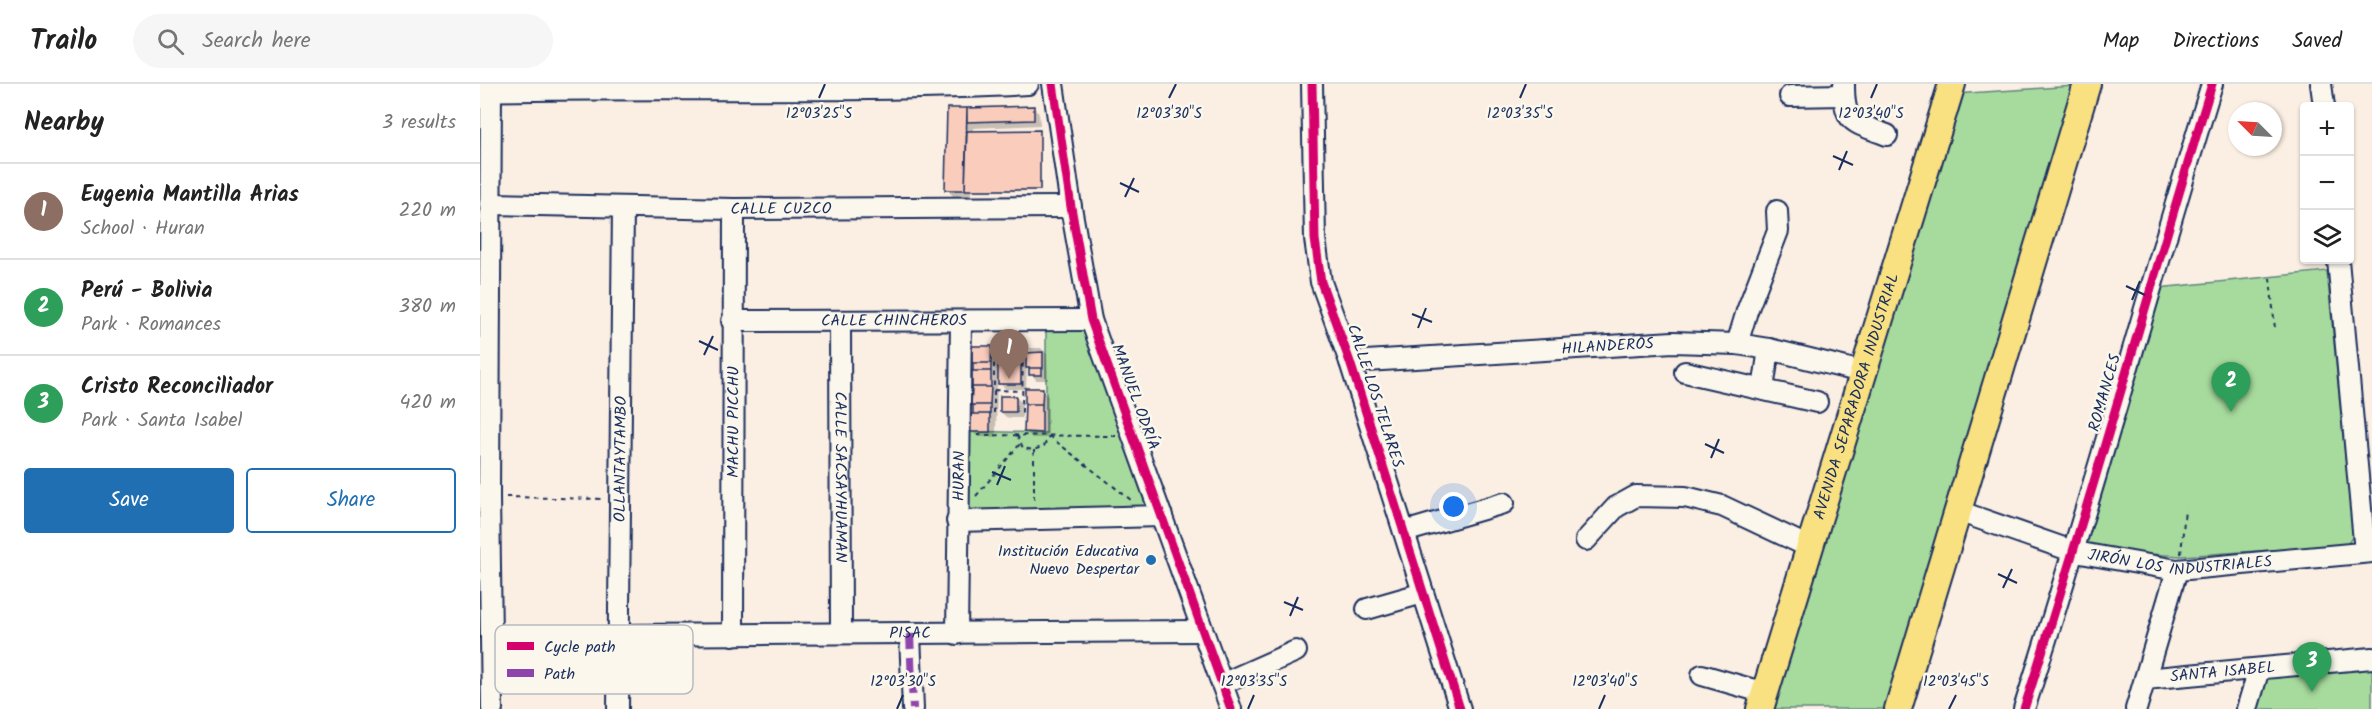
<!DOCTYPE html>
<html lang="en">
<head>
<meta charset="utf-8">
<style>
	:root { --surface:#fff; --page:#f6f6f6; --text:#222; --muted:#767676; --line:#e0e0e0; --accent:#1f6fb2 }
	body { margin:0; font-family:Kalam,sans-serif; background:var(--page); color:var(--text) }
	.controls { position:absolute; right:18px; top:18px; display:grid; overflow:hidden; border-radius:6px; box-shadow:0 2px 4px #0004 }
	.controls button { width:54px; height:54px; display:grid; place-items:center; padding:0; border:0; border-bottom:2px solid var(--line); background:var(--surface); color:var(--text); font:30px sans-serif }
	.compass { position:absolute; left:1748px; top:18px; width:54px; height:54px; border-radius:50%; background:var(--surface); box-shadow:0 2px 4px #0004; rotate:294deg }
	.you { position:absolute; left:974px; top:423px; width:21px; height:21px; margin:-15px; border:4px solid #fff; border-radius:50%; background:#1a73e8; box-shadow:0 0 0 9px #1a73e833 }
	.badge { display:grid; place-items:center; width:39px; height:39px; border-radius:50%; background:var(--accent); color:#fff; font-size:20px; font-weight:700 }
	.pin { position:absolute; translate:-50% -50px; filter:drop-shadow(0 2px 3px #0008) }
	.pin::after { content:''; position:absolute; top:32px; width:21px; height:18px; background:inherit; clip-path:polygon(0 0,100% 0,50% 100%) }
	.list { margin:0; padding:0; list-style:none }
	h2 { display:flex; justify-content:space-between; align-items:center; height:78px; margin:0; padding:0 24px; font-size:26px }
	h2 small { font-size:20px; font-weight:400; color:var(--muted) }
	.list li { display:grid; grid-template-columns:39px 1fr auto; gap:18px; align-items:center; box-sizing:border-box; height:96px; padding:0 24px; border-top:2px solid var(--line) }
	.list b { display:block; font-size:22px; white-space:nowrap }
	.list p { margin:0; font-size:20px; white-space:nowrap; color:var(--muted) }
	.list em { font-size:20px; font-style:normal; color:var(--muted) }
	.actions { display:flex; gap:12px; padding:18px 24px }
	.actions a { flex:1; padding:14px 0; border:2px solid var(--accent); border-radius:6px; text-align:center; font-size:21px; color:var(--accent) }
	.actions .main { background:var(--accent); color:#fff }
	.icon { flex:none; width:33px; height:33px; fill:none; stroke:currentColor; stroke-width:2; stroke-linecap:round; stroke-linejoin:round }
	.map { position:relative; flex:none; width:1892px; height:625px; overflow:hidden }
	header { display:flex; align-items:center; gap:36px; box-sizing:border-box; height:84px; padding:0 30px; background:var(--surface); border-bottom:2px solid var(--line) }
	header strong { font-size:28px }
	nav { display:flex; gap:33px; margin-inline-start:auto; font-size:21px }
	.search { width:420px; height:54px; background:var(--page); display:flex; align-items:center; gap:15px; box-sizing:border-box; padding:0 21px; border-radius:33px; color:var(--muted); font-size:22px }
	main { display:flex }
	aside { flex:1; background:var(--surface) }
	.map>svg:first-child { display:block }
	.green { fill:#a7db9d; stroke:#61857e; stroke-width:1.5 }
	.shadow { fill:#0003 }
	.building { fill:#f9ccbc; stroke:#1b2f5e; stroke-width:1.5 }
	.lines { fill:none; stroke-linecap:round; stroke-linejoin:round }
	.minor-casing { stroke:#1b2f5e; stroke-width:24 }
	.major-casing { stroke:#1b2f5e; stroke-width:30 }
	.path { stroke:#1b2f5e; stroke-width:2; stroke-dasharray:4.5 4.5; stroke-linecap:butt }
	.minor { stroke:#fbf7ec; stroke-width:20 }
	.major { stroke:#f9e181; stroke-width:26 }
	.quiet { stroke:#8e44ad; stroke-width:8; stroke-dasharray:15 8; stroke-linecap:butt }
	.cycleway-casing { stroke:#fbf7ec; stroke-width:13 }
	.cycleway { stroke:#d6006c; stroke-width:9 }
	.ticks { fill:none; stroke:#1b2f5e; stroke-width:2 }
	.poi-dot { fill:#1f6fb2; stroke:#fbf7ec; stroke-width:2 }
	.labels { text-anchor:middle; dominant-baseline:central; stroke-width:5; stroke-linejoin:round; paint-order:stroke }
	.street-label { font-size:16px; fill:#1b2f5e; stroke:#fbf7ec }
	.poi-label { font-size:16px; fill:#1b2f5e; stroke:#fbf7ec; text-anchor:end }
	.key { fill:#fbf7ec; stroke:#b8bbc1; stroke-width:1.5 }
	.key-label { font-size:16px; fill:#1b2f5e }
	.ticks-label { font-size:15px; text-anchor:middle; fill:#1b2f5e; stroke:#fbf7ec; stroke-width:5; stroke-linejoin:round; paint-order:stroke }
</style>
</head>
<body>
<header>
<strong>Trailo</strong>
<div class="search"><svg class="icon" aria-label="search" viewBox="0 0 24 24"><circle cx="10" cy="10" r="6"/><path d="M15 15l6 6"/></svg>Search here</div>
<nav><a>Map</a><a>Directions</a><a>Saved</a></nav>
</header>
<main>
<aside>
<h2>Nearby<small>3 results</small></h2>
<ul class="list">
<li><span class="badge" style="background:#8d6e63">1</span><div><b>Eugenia Mantilla Arias</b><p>School · Huran</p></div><em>220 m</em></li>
<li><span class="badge" style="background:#2e9e5b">2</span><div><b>Perú - Bolivia</b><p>Park · Romances</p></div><em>380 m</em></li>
<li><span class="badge" style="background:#2e9e5b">3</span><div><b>Cristo Reconciliador</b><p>Park · Santa Isabel</p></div><em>420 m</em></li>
</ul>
<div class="actions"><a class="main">Save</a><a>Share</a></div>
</aside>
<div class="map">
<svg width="1892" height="625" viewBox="0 0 1892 625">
	<rect width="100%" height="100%" fill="#fbeee2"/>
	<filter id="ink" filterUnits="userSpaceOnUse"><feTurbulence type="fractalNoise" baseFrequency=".0167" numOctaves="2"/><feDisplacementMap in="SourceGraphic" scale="12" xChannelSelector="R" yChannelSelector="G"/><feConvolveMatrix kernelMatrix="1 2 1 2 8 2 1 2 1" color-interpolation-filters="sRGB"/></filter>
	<g filter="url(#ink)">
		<path class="green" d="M1595,2l-187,623h-117l183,-615z
			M1847,187l26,265 -6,9 -166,11 -46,-3 -51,-9 74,-256z
			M566,241h37l68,187 -190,4 2,-85 83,2z
			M1892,582v43h-124l9,-33z"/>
		<path class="shadow" d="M553,23l6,6 1,12 -67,3v4l66,-1 2,60h-70v5h-18l-6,-7 2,-80z
			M541,262l6,8h4l-1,-6h11l6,6 1,26h-12l-9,-14 -1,23 16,1 6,6v42h-16l-6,-6 1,-43h-21l-9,-8 -1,56h-18l-6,-6 3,-24 -2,-2 18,-58 8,9z
			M536,313l6,6v15h-15l-6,-6z"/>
		<path class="building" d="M554,22v14l-67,2v-14z
			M467,24h20l-2,82h-20z
			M560,46v60h-75l2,-59z
			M518,261h23v39h-23z
			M492,262h20l-1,17h-19z
			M563,268v16h-17v-15z
			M493,279h18v8h-18z
			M549,284h13v7h-13z
			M492,287h19v16h-19z
			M492,303h19l-1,18h-19z
			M545,304h18l-1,16h-17z
			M520,312h16v16h-16z
			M545,320h17v29l-18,-1z
			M493,321h17v9h-17z
			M491,330h19v18h-20z"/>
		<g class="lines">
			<defs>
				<g id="minor">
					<path d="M11,0l-2,413 3,212"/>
					<path d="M573,0l18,123 20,113 140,389"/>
					<path d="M832,0l3,155 6,43 29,80 110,347"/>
					<path d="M1364,0c0,41 8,37 43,51"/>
					<path d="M1841,0l3,22"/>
					<path d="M0,7c183,-5 366,3 548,-7"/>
					<path d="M1310,12l54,-1"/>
					<path id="s1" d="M10,120l244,5 337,-2"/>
					<path d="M1858,176l27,292"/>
					<path id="s2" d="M252,237l359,-1"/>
					<path id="s3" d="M360,237l1,312"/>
					<path d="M1257,260l10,-33 31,-80 -1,-20"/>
					<path id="s4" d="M870,278l323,-20 64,2 32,5 93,23"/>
					<path d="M1205,288l132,30"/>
					<path d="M1283,305l6,-40"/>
					<path id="s5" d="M1478,427l117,41 102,18 195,-18"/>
					<path d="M477,437l205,-5"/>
					<path d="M924,448l100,-29"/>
					<path d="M1106,456l30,-33 20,-11 49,1 37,9 87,41"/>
					<path d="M887,525l56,-16"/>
					<path d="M430,550l3,75"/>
					<path id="s6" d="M477,550l4,-313"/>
					<path id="s7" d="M138,551l584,-4"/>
					<path id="s8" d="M253,551l1,-426"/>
					<path d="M1222,591l63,18"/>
					<path id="s9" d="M1665,595l227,-21"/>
					<path d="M742,600l74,-33"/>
					<path id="s10" d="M138,625l5,-502"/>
					<path d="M1544,625c67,-207 124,-417 188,-625"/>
					<path d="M1656,625l41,-139"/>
					<path d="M1767,625l12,-40"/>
				</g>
				<g id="major">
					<path id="s11" d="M1280,625l192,-625"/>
					<path d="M1418,625l189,-625"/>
				</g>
			</defs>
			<use href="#minor" class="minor-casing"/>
			<use href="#major" class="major-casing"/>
			<path class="path" d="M1790,194l5,51
				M514,306l27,1
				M514,329v-69h29l-1,69
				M497,351l139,1
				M537,351l6,13 11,2 10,-4 5,-10
				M569,352l82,64
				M554,366v54
				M496,412l44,-52
				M26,413l97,2
				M1701,470l4,-45"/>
			<use href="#minor" class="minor"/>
			<use href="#major" class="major"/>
			<path class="quiet" d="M430,550l3,75"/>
			<defs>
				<path id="cycleway" d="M573,0l18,123 20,113 140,389
					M832,0l3,155 6,43 29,80 110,347
					M1544,625c67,-207 124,-417 188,-625"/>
			</defs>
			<use href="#cycleway" class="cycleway-casing"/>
			<use href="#cycleway" class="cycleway"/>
		</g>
	</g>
	<path class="ticks" d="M339,14l6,-14M689,14l7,-14M1040,14l6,-14M1391,14l6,-14M1353,72l20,9M1359,86l8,-19M640,99l19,9M645,113l9,-19M1646,202l19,9M1652,216l8,-19M932,230l20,8M938,244l8,-20M219,257l19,9M224,271l9,-19M1225,360l19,9M1231,374l8,-19M512,388l19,8M517,401l8,-19M1518,490l19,9M1523,504l9,-19M804,518l19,8M810,532l8,-19M417,625l6,-14M768,625l6,-14M1119,625l6,-14M1469,625l7,-14"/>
	<circle class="poi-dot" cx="671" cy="476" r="6"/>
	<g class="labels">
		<g class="street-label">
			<text stroke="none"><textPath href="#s1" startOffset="291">CALLE CUZCO</textPath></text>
			<text stroke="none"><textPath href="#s2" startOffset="162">CALLE CHINCHEROS</textPath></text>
			<text stroke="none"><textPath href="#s4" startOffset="258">HILANDEROS</textPath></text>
			<text transform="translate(1625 309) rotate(-74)">ROMANCES</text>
			<text transform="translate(895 312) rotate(72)">CALLE LOS TELARES</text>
			<text stroke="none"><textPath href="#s11" startOffset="327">AVENIDA SEPARADORA INDUSTRIAL</textPath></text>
			<text transform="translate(655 313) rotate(70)">MANUEL ODRÍA</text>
			<text stroke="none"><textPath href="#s8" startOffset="213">MACHU PICCHU</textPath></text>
			<text stroke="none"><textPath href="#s10" startOffset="250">OLLANTAYTAMBO</textPath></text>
			<text stroke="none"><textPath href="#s3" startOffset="156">CALLE SACSAYHUAMAN</textPath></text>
			<text stroke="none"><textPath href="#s6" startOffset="158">HURAN</textPath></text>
			<text stroke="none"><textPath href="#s5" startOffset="230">JIRÓN LOS INDUSTRIALES</textPath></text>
			<text stroke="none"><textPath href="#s7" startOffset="292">PISAC</textPath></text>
			<text stroke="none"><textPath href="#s9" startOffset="78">SANTA ISABEL</textPath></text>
		</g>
		<g class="poi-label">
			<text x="659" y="467">Institución Educativa<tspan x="659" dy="18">Nuevo Despertar</tspan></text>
		</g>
	</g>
	<rect x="15" y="541" width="198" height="69" rx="9" class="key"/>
	<rect x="27" y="558" width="27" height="8" fill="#d6006c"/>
	<rect x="27" y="585" width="27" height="8" fill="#8e44ad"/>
	<g class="key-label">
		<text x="64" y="568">Cycle path</text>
		<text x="64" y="595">Path</text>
	</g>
	<g class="ticks-label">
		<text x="339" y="34">12°03'25"S</text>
		<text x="689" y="34">12°03'30"S</text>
		<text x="1040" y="34">12°03'35"S</text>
		<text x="1391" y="34">12°03'40"S</text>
		<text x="423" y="602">12°03'30"S</text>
		<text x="774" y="602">12°03'35"S</text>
		<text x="1125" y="602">12°03'40"S</text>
		<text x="1476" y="602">12°03'45"S</text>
	</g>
</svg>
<div class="controls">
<button>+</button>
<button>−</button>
<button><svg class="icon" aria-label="layers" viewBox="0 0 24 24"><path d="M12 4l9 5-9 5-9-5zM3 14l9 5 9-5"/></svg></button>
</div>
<svg class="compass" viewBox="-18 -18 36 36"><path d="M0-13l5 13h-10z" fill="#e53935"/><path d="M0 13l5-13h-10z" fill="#767676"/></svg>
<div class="you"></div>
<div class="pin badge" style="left:529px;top:295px;background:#8d6e63">1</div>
<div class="pin badge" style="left:1751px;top:328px;background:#2e9e5b">2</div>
<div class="pin badge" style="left:1832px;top:608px;background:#2e9e5b">3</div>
</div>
</main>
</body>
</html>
